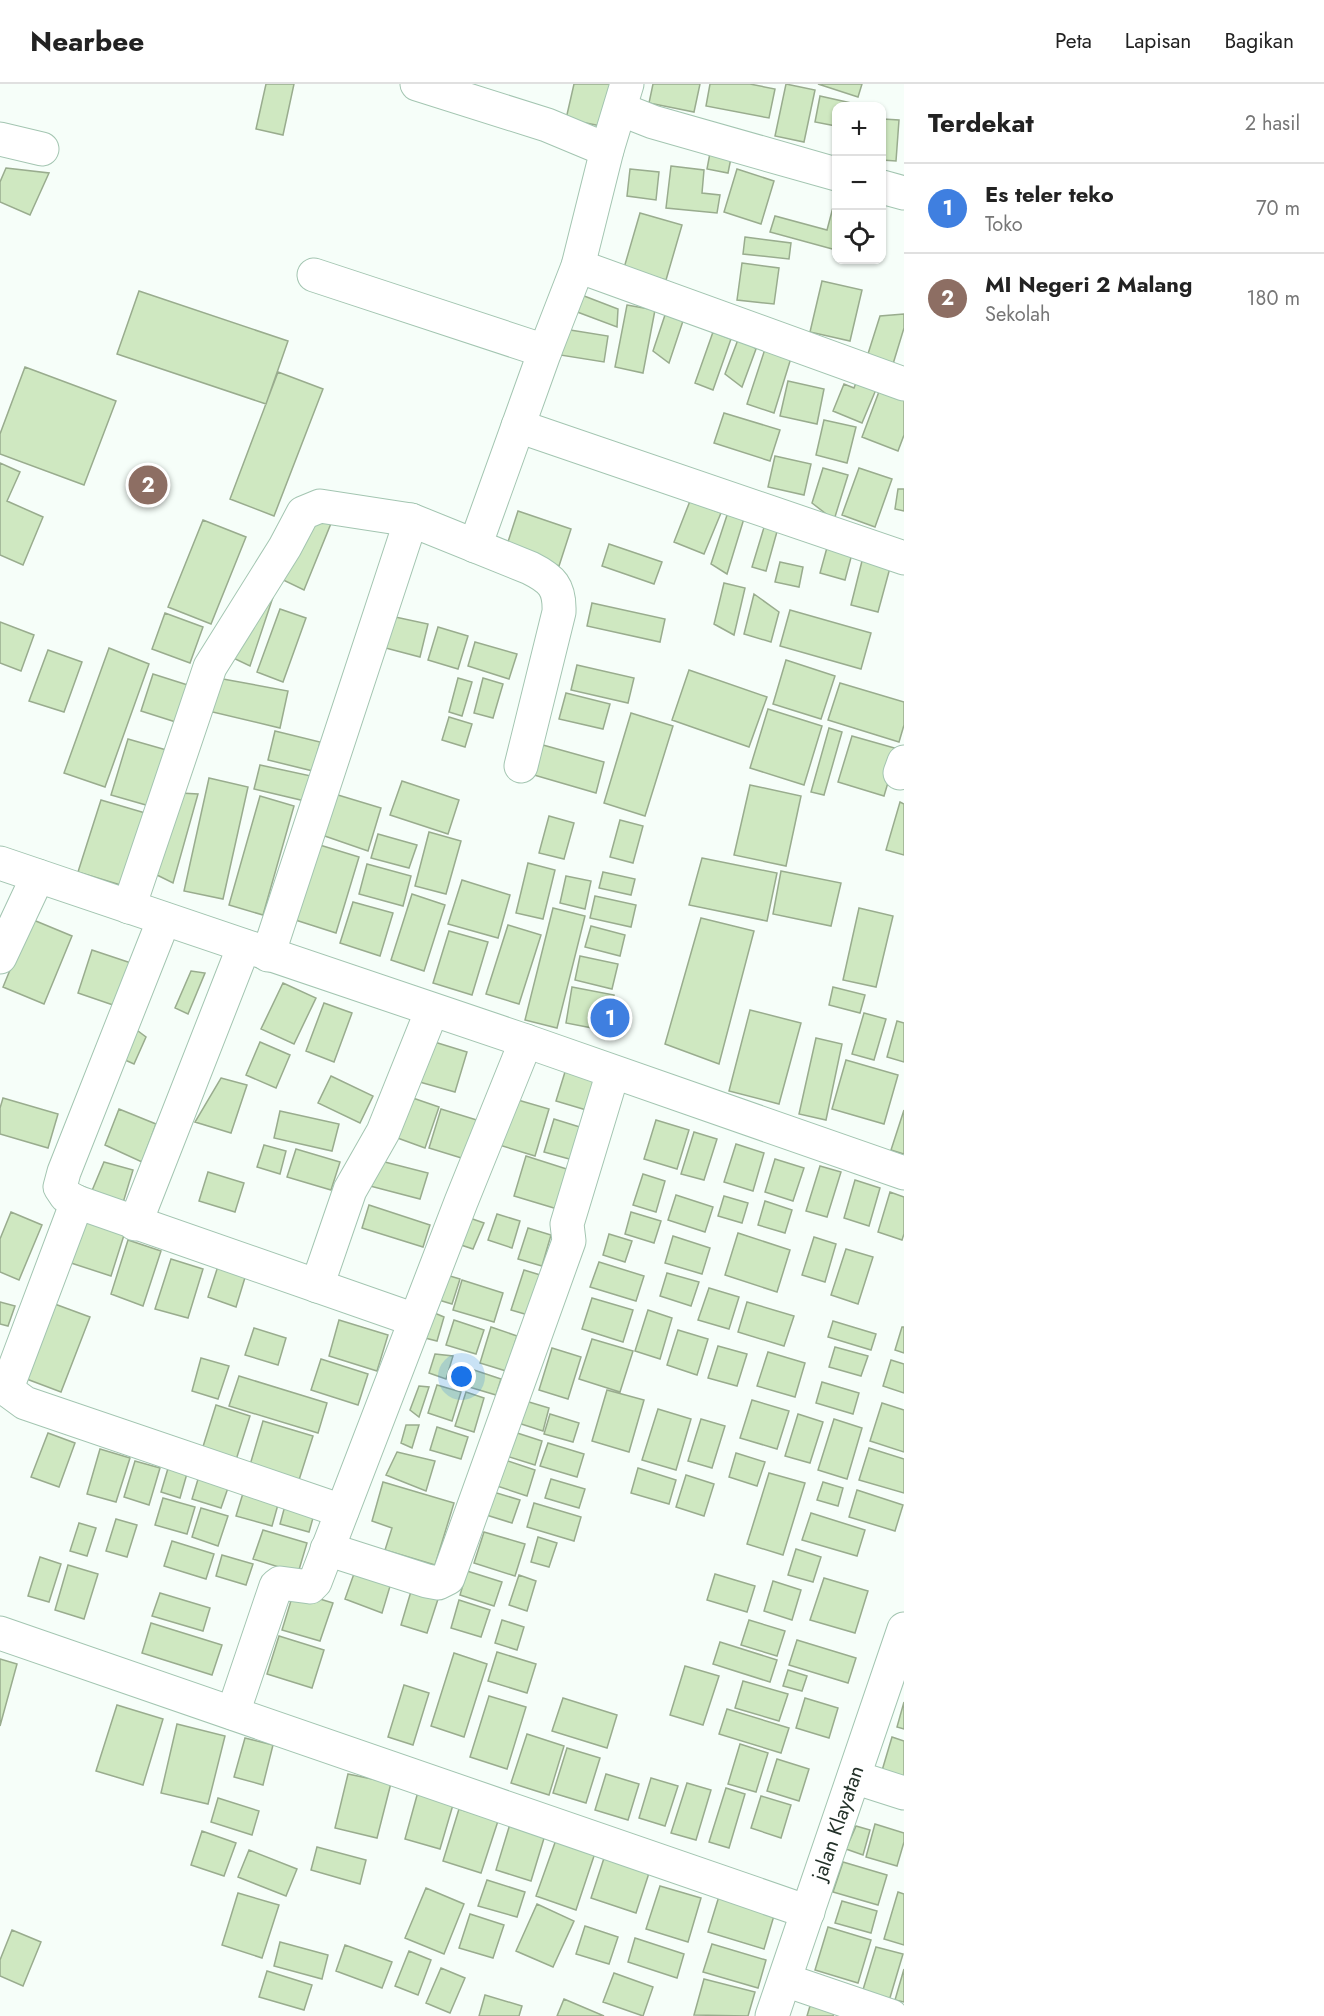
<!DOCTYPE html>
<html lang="id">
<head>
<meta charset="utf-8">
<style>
	:root { --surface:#fff; --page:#f6f6f6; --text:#222; --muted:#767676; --line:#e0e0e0; --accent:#952c19 }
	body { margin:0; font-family:Jost,sans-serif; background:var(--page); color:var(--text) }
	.controls { position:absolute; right:18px; top:18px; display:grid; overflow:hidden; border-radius:12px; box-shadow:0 2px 4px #0004 }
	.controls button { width:54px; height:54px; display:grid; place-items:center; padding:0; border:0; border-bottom:2px solid var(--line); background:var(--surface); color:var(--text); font:30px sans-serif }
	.you { position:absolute; left:462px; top:1293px; width:21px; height:21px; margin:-15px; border:4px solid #fff; border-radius:50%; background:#1a73e8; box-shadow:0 0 0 9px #1a73e833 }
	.badge { display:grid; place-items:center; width:39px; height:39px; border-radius:50%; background:var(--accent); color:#fff; font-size:20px; font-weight:700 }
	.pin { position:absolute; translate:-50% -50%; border:3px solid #fff; box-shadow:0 2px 6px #0006 }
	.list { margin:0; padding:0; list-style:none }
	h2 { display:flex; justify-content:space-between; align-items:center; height:78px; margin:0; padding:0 24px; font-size:26px }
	h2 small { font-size:20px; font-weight:400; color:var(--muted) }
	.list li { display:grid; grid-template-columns:39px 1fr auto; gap:18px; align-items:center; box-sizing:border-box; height:90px; padding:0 24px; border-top:2px solid var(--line) }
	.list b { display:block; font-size:22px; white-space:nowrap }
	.list p { margin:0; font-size:20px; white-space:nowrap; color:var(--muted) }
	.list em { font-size:20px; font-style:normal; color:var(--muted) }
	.icon { flex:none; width:33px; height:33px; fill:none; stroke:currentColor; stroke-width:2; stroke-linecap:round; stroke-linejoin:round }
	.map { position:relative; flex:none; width:904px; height:1932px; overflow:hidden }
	header { display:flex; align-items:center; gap:36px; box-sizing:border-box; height:84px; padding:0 30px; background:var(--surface); border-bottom:2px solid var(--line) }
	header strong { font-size:28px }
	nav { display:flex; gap:33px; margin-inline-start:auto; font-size:21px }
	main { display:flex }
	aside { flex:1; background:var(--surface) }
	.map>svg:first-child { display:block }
	.building { fill:#cfe8c1; stroke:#99ac8e; stroke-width:1.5 }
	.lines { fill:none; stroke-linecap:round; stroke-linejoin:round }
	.minor-casing { stroke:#a3c5b1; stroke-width:35 }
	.minor { stroke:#fff; stroke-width:33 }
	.labels { text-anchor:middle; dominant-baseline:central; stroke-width:4.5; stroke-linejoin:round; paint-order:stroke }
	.street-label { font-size:21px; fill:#233129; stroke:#f6fef9 }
</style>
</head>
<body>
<header>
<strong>Nearbee</strong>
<nav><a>Peta</a><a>Lapisan</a><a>Bagikan</a></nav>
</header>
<main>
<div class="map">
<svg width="904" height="1932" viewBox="0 0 904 1932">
	<rect width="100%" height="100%" fill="#f6fef9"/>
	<path class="building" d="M266,0h28l-11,51 -27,-6z
		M574,0h41l-9,43 -40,-8z
		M653,0h47l-6,28 -45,-9z
		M710,0h40l25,5 -6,29 -63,-12z
		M786,0l29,6 -11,52 -29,-6z
		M818,0h44l-4,13z
		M820,12l40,9 -1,1h-23v20l-21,-4z
		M883,35l16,1 -3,41 -14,-1z
		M710,69l21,5 -3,15 -21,-4z
		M671,82l33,4 -2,23 18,2 -3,18 -51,-5z
		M6,84l43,5 -19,42 -30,-13v-20z
		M630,85l29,3 -3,28 -29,-4z
		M737,85l37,12 -13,43 -37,-12z
		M836,112v54l-66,-18 5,-16 52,14z
		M640,129l42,12 -16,55 -42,-12z
		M745,153l46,6 -2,16 -46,-5z
		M742,179l37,5 -5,36 -37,-4z
		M822,197l40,9 -12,51 -40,-9z
		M139,207l149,50 -22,63 -149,-50z
		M579,210l39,15 -1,18 -45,-17z
		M627,221l28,5 -12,63 -28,-6z
		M667,225l18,6 -16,48 -16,-12z
		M904,230v14l-11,36 -26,-7 13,-41z
		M564,245l44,7 -4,26 -44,-7z
		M713,248l18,7 -18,51 -18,-7z
		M739,253l17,12 -14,38 -17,-13z
		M765,265l26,9 -17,55 -27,-9z
		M25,283l91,34 -32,84 -84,-31v-20z
		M278,288l45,17 -49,127 -44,-17z
		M860,288l20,8 -18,43 -29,-12 11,-27 10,4z
		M788,297l36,8 -7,35 -37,-8z
		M880,305l24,9v37l-6,16 -36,-14z
		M724,329l56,17 -10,31 -56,-18z
		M824,336l32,7 -9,36 -31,-8z
		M775,372l36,8 -7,31 -36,-8z
		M0,379l20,9 -13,29 36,16 -20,48 -23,-10z
		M823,384l25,7 -14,45 -22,-17z
		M859,384l33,11 -17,48 -33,-12z
		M898,405h6v22l-9,-2z
		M690,417l31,12 -17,41 -30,-12z
		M730,422l16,6 -19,62 -16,-10z
		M518,427l53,18 -12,37 -53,-18z
		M314,429l20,3 -30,74 -25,-12z
		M203,436l43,17 -35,87 -43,-17z
		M765,440l13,4 -12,43 -14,-4z
		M609,460l53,18 -8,22 -52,-18z
		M828,460l25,6 -8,30 -25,-7z
		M863,473l28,7 -13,48 -27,-7z
		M780,478l23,5 -4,20 -24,-5z
		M724,499l21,5 -11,47 -20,-11z
		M754,510l25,18 -8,30 -27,-8z
		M273,513l-23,69 -21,-10z
		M592,519l73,16 -5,23 -73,-16z
		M280,525l26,9 -23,64 -26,-10z
		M790,526l81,23 -10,36 -81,-23z
		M165,529l38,14 -13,36 -38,-14z
		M386,531l42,9 -8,33 -42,-11z
		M0,538l34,13 -13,36 -21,-8z
		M438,543l30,9 -10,33 -30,-9z
		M475,558l42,12 -8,25 -41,-13z
		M109,564l40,16 -44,123 -41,-14z
		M48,566l34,12 -18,50 -35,-11z
		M786,576l49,16 -14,43 -48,-15z
		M577,581l57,13 -6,25 -57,-13z
		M689,586l78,27 -18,50 -77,-27z
		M153,590l41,13 -12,37 -41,-13z
		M212,593l76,14 -8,37 -80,-19z
		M458,594l14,4 -10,34 -13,-4z
		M483,594l20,6 -10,34 -19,-5z
		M840,599l64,19v23l-5,17 -71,-22z
		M566,609l44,11 -7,25 -44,-10z
		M768,625l54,17 -18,59 -54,-17z
		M631,629l42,13 -28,90 -41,-13z
		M449,633l23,7 -7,23 -23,-7z
		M829,644l13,4 -18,63 -13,-3z
		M275,647l45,11 -7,29 -45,-11z
		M852,652l46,13 -14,47 -46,-14z
		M128,655l42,12 -17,56 -42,-12z
		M543,661l61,17 -8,31 -62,-18z
		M260,681l51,11 -6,25 -51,-12z
		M209,694l39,9 -25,112 -39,-8z
		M402,697l57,19 -11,34 -58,-19z
		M750,701l51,11 -15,70 -52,-11z
		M328,708l53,16 -13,43 -52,-18z
		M180,709l18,1 -25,89 -16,-8z
		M260,712l34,10 -31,109 -34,-10z
		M101,716l51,15 -25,72 -49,-15z
		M900,718l4,2v51l-18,-5z
		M549,732l25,7 -10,36 -25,-6z
		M620,736l23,6 -10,37 -23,-6z
		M429,748l32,9 -15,53 -31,-8z
		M378,750l39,11 -8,23 -38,-10z
		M310,758l49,15 -23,76 -50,-16z
		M702,774l75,15 -10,48 -78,-16z
		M528,779l27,7 -12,49 -27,-6z
		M367,780l44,12 -8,30 -44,-12z
		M781,787l60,12 -10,43 -58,-12z
		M603,788l32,7 -4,16 -32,-7z
		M566,792l25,5 -6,28 -25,-6z
		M462,796l48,15 -12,43 -50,-14z
		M412,810l33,11 -21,66 -33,-11z
		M595,812l41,9 -5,22 -41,-9z
		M353,818l40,11 -13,43 -40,-13z
		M553,824l32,8 -28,112 -32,-8z
		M859,824l34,8 -17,71 -33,-7z
		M701,834l53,13 -35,133 -54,-20z
		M31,835l41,17 -28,68 -41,-17z
		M508,841l33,10 -22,69 -33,-10z
		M591,842l34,9 -5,21 -35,-9z
		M449,847l39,11 -16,53 -39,-12z
		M92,866l39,13 -15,43 -38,-13z
		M580,872l38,8 -6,25 -37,-9z
		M191,887l14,2 -17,41 -13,-6z
		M283,899l33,15 -22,46 -33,-15z
		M572,903l42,8 -6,36 -42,-8z
		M833,903l32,8 -5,18 -31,-8z
		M324,919l28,10 -18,49 -28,-11z
		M750,926l51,13 -22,81 -50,-13z
		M864,929l22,6 -12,41 -22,-6z
		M897,937l7,2v39l-17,-5z
		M130,941l16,12 -12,27 -18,-8z
		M816,954l26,6 -16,76 -27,-6z
		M428,956l39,12 -12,40 -39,-11z
		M260,958l30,13 -14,33 -30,-13z
		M846,976l52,15 -14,49 -52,-15z
		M565,988l37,11 -9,29 -37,-11z
		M331,992l42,20 -13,27 -42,-20z
		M221,994l26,7 -16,48 -36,-11z
		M407,1012l32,11 -14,41 -33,-12z
		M3,1014l55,16 -10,34 -48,-14v-26z
		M511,1014l38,11 -14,47 -39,-12z
		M119,1025l37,15 -14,38 -37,-17z
		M441,1025l39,12 -12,39 -39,-12z
		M904,1026v44l-13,-4z
		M280,1027l59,13 -7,27 -58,-13z
		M554,1035l29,9 -10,32 -29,-8z
		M656,1036l33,10 -12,39 -33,-10z
		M694,1048l23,7 -13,41 -23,-6z
		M736,1060l28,9 -11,38 -29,-9z
		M264,1061l22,6 -6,23 -23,-7z
		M296,1065l44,13 -9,28 -44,-13z
		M526,1072l50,16 -12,39 -50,-15z
		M775,1075l29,9 -11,33 -28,-9z
		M377,1076l51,13 -8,26 -50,-13z
		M104,1078l29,8 -11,36 -31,-13z
		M820,1082l21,6 -14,45 -21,-6z
		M208,1088l36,11 -9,29 -36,-11z
		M643,1090l22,7 -9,31 -23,-7z
		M855,1096l25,8 -11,38 -25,-8z
		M890,1108l14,5v37l-2,6 -24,-8z
		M676,1111l37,12 -8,25 -37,-12z
		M724,1112l24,7 -6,20 -24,-7z
		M765,1117l27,9 -7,23 -27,-8z
		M369,1121l61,20 -7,22 -61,-19z
		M11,1128l31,13 -23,55 -19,-8v-33z
		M631,1128l30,9 -7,22 -29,-9z
		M497,1130l23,7 -8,27 -24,-8z
		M464,1132l20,7 -11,26 -18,-6z
		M86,1136l39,12 -14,44 -40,-13z
		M528,1144l23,7 -9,31 -24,-7z
		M738,1149l52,17 -13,42 -52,-17z
		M609,1150l23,7 -7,21 -22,-7z
		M673,1152l37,12 -8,26 -37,-11z
		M814,1153l22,7 -11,38 -23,-7z
		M128,1156l33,11 -18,55 -32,-12z
		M846,1165l27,8 -15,47 -27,-9z
		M171,1175l32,10 -15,49 -33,-9z
		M599,1178l45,14 -8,25 -46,-14z
		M219,1179l28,8 -11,36 -28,-10z
		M524,1186l23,7 -12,40 -24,-7z
		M440,1189l20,6 -8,25 -20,-6z
		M667,1189l32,9 -8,24 -31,-10z
		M462,1196l41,13 -9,29 -41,-12z
		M709,1204l30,9 -10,32 -31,-9z
		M592,1214l41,12 -10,32 -41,-13z
		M0,1218l15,4 -7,20 -8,-2z
		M747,1218l47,14 -10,30 -46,-14z
		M52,1219l38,14 -29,75 -37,-14z
		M425,1225l19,8 -7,24 -20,-5z
		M648,1226l24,8 -12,41 -25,-8z
		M339,1236l49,15 -11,36 -48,-15z
		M454,1236l30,10 -8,24 -30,-9z
		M833,1237l43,13 -5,16 -43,-13z
		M491,1243l26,9 -11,35 -26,-8z
		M902,1243h2v26l-9,-3z
		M254,1244l32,10 -8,27 -33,-10z
		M678,1246l30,9 -11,36 -30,-10z
		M592,1255l41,12 -13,41 -41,-13z
		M718,1262l29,8 -10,32 -29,-8z
		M835,1263l33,9 -7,20 -32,-9z
		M552,1264l29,9 -13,42 -29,-9z
		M768,1268l37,11 -10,34 -38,-11z
		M435,1270l18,2 -7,23 -17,-6z
		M201,1274l28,8 -11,33 -26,-8z
		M321,1275l47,15 -10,31 -47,-15z
		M891,1276l13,4v29l-21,-7z
		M465,1283l36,12 -5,16 -37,-11z
		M239,1292l88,27 -9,30 -89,-27z
		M822,1298l37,11 -6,21 -37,-11z
		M437,1301l24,7 -9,29 -24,-8z
		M419,1302l10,1 -10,30 -9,-7z
		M607,1306l37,10 -15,52 -37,-11z
		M466,1308l18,6 -10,34 -19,-6z
		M519,1315l30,9 -6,23 -31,-10z
		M752,1316l37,11 -12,38 -37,-11z
		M882,1319l22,7v42l-34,-11z
		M216,1321l34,11 -15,47 -34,-10z
		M658,1325l33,10 -15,51 -34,-10z
		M550,1330l29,9 -6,19 -29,-8z
		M798,1330l25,8 -13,41 -25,-7z
		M701,1335l24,7 -13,42 -24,-7z
		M834,1335l28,9 -15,51 -29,-9z
		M263,1337l50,15 -14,44 -49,-15z
		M406,1341h13l-7,23 -11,-5z
		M437,1343l31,10 -7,22 -31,-9z
		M511,1347l31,10 -7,24 -32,-10z
		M48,1349l27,10 -16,44 -28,-10z
		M548,1359l36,11 -7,23 -37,-11z
		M869,1364l35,11v34l-45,-13z
		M100,1365l30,9 -14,44 -29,-8z
		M397,1368l38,9 -9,30 -40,-16z
		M736,1369l29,9 -8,24 -28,-9z
		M502,1375l33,11 -8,26 -33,-11z
		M135,1377l25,7 -11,37 -25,-8z
		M169,1381l19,5 -8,28 -19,-6z
		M638,1384l38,12 -7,24 -38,-11z
		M769,1389l36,10 -22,72 -36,-11z
		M686,1391l28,9 -10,32 -28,-9z
		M199,1392l30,9 -8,23 -29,-9z
		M551,1395l34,10 -6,19 -34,-10z
		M383,1398l71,21 -19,62 -50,-15 7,-22 -20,-7z
		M823,1398l20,6 -5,18 -21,-6z
		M244,1406l35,11 -7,25 -36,-10z
		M857,1406l46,15 -8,26 -46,-14z
		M490,1407l30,9 -8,23 -29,-9z
		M163,1414l32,9 -8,27 -32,-9z
		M286,1418l29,9 -6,21 -29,-8z
		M534,1419l47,14 -7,24 -47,-14z
		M201,1424l27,8 -10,30 -26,-9z
		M811,1429l54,17 -8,26 -55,-16z
		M116,1435l21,6 -10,32 -21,-6z
		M79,1439l17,5 -9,28 -17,-5z
		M263,1446l44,13 -9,30 -45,-14z
		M484,1448l41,12 -10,32 -41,-13z
		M538,1453l19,6 -8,24 -18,-5z
		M172,1457l42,13 -8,25 -42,-13z
		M796,1465l25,8 -8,25 -25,-7z
		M222,1471l31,9 -7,21 -30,-9z
		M40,1473l21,7 -12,38 -21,-6z
		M68,1481l30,9 -14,45 -29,-9z
		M356,1484l38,5 -12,40 -37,-14z
		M467,1487l35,11 -8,24 -34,-11z
		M715,1490l40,12 -8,26 -40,-12z
		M519,1491l17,6 -9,30 -18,-6z
		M824,1494l44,13 -13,42 -45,-13z
		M773,1497l28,9 -9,30 -28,-9z
		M412,1504l27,8 -12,37 -26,-8z
		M294,1507l39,12 -13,38 -38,-11z
		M160,1509l50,15 -7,23 -51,-15z
		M459,1516l31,10 -9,27 -30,-9z
		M502,1536l22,7 -7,23 -22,-7z
		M749,1536l36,11 -8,25 -36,-11z
		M151,1539l71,22 -10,30 -70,-22z
		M279,1552l45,14 -12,38 -45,-14z
		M797,1556l59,18 -8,25 -59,-18z
		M720,1558l57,18 -7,22 -57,-18z
		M497,1568l39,12 -9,29 -39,-12z
		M454,1569l33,11 -23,73 -33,-11z
		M0,1575l17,5 -17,62z
		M685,1582l34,10 -16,49 -33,-10z
		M788,1586l19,6 -5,15 -19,-5z
		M743,1597l45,13 -9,27 -44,-13z
		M404,1601l25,8 -16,52 -25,-8z
		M489,1612l37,11 -19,62 -37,-12z
		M563,1614l54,17 -10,33 -55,-17z
		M805,1614l33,10 -9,30 -33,-10z
		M904,1618v27l-7,-2z
		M117,1621l46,14 -20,66 -47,-14z
		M727,1625l62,19 -8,25 -62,-19z
		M177,1640l48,12 -17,68 -47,-11z
		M527,1650l37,12 -15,49 -38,-12z
		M892,1653l12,4v39l-23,-6z
		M245,1654l28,7 -10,40 -29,-8z
		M740,1660l28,9 -12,39 -28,-8z
		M567,1664l33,10 -14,45 -33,-10z
		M777,1675l32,10 -10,32 -32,-10z
		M348,1690l43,9 -14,55 -42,-10z
		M606,1690l33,10 -11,36 -33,-10z
		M651,1694l27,8 -13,40 -26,-8z
		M687,1699l24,7 -15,50 -25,-7z
		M419,1704l36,10 -15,51 -35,-10z
		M726,1704l19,6 -16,54 -20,-6z
		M761,1712l30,9 -10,33 -30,-10z
		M218,1714l41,13 -7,24 -41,-13z
		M459,1725l39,12 -17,52 -38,-12z
		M510,1740l35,11 -14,46 -35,-11z
		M875,1740l29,9v9l-7,24 -31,-9z
		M856,1742l14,4 -7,25 -17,-6z
		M202,1747l34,12 -12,33 -33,-11z
		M557,1753l39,13 -20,60 -40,-14z
		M317,1763l49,13 -6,24 -49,-14z
		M249,1766l48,19 -11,27 -48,-19z
		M606,1768l45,15 -15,46 -45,-15z
		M843,1778l44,13 -9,30 -45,-13z
		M487,1796l38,12 -8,25 -39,-11z
		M660,1802l41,12 -13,44 -42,-13z
		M426,1804l38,16 -20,50 -39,-16z
		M898,1808l6,2v51l-20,-6z
		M238,1809l41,12 -17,53 -40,-13z
		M720,1809l56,16 -12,40 -56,-17z
		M842,1817l35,10 -6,22 -36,-10z
		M537,1820l37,17 -21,46 -37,-16z
		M470,1830l34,11 -11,33 -34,-10z
		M585,1842l33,11 -9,27 -33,-10z
		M828,1843l43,13 -13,43 -43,-13z
		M12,1846l29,12 -18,44 -23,-10v-16z
		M635,1854l49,16 -7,24 -49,-16z
		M280,1858l48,13 -6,24 -48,-13z
		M712,1860l54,16 -8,28 -55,-16z
		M345,1861l47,17 -10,26 -46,-17z
		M876,1863l27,7 -14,47 -27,-8z
		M409,1867l22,9 -13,35 -23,-9z
		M441,1884l24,10 -15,35 -24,-10z
		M904,1885v33l-9,-2z
		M267,1887l45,14 -8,25 -45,-13z
		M614,1889l39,14 -10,29 -40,-14z
		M704,1895l51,13 -7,24 -54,-1z
		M485,1911l37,11 -3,10h-40z
		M813,1912l24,7 -4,13h-26z
		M564,1915l40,17h-47z"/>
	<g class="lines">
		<defs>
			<g id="minor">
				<path d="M417,0l130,41 60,25"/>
				<path d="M620,25l33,13 183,52"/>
				<path d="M0,55l42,10"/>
				<path d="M882,103l22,6"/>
				<path d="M578,182l326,118"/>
				<path d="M314,191l231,76 33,-85 29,-116 20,-66"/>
				<path d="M518,342l386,132"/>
				<path d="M475,462l70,-195"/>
				<path d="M900,689l4,-11"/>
				<path d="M0,779l526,178 378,132"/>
				<path d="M129,823l81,-240 75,-120 18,-34 17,-7 91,14"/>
				<path d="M164,835l-100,253 -4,15 6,9 11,6 338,118"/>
				<path d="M268,871l143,-435 119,48c22,11 30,19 29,44l-38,154"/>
				<path d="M0,873l38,-81"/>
				<path d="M77,1118l-67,178v12l15,11 317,108"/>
				<path d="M135,1140l109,-278"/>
				<path d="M317,1202l33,-96 33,-58 49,-122"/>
				<path d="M327,1465l100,32 11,2 10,-5 121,-337 -2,-17 46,-152"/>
				<path d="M0,1549l808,279"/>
				<path d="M233,1629l43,-127 4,-3 30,4 5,-5 146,-380 65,-161"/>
				<path d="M854,1693l50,16"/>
				<path d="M785,1896l106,36"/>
				<path id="s1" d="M772,1932l132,-387"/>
			</g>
		</defs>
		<use href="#minor" class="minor-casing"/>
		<use href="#minor" class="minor"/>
	</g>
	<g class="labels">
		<g class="street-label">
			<text stroke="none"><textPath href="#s1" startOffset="204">jalan Klayatan</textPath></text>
		</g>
	</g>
</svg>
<div class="controls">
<button>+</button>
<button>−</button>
<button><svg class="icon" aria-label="locate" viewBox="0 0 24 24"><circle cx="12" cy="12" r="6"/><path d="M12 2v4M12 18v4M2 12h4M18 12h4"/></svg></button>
</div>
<div class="you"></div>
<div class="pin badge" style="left:610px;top:934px;background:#3f7fe0">1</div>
<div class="pin badge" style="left:148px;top:401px;background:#8d6e63">2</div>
</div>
<aside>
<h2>Terdekat<small>2 hasil</small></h2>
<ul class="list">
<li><span class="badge" style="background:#3f7fe0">1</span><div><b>Es teler teko</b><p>Toko</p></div><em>70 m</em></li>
<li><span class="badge" style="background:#8d6e63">2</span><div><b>MI Negeri 2 Malang</b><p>Sekolah</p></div><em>180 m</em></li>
</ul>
</aside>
</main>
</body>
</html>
